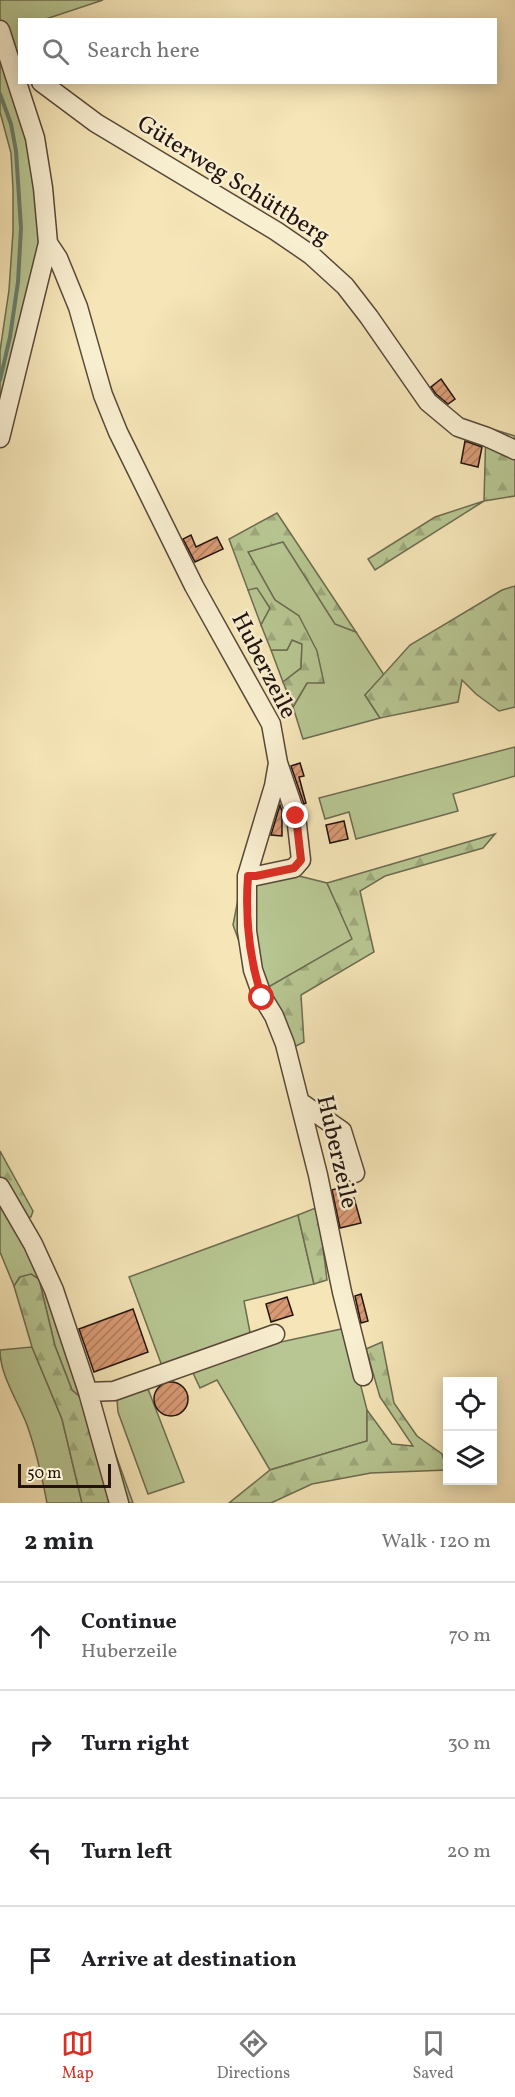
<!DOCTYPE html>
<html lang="en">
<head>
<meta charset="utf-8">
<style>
	:root { --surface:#fff; --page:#f2f2f2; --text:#202124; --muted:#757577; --line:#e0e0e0; --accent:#d93025 }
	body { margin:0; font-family:Vollkorn,serif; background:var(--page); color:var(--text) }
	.controls { position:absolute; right:18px; bottom:18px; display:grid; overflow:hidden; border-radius:0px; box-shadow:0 3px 15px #0003 }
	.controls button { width:54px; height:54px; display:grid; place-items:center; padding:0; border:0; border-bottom:2px solid var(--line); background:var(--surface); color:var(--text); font:30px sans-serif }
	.scale { position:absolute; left:18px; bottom:15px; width:93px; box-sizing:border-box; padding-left:6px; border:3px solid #23130e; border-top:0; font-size:16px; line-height:21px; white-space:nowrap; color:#23130e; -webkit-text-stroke:4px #f8eed0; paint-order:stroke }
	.stop { position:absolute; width:18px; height:18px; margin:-14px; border:4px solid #d93025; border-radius:50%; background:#fff }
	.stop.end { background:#d93025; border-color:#fff; box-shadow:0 2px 6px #0008 }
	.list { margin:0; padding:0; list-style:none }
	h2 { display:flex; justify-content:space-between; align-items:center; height:78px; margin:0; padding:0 24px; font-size:26px }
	h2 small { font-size:20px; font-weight:400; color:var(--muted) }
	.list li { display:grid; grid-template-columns:39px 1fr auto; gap:18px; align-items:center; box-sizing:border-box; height:108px; padding:0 24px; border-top:2px solid var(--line) }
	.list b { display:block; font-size:22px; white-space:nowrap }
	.list p { margin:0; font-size:20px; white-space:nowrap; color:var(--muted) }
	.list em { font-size:20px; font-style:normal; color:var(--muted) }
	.icon { flex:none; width:33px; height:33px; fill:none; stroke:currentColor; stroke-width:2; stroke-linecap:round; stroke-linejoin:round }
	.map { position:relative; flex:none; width:515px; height:1503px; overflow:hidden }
	.search { position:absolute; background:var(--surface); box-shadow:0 3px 15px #0003; left:18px; right:18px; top:18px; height:66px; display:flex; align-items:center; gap:15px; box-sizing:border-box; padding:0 21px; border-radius:0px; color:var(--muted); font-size:22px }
	.sheet { height:510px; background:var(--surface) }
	nav { display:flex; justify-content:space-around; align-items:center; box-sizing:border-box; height:84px; border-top:2px solid var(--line); background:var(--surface); font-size:16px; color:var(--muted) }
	nav a { display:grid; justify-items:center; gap:3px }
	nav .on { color:var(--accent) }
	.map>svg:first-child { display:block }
	.grass { fill:#b7c692; stroke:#6d6c50; stroke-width:1.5 }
	.forest { fill:url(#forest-firs); stroke:#6d6c50; stroke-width:1.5 }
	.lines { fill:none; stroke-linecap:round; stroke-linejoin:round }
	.stream { stroke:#6c7b6b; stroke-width:4 }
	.building { fill:url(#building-hatch); stroke:#23130e; stroke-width:1.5 }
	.minor-casing { stroke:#584838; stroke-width:21 }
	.minor { stroke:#f8eed0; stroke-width:18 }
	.route { stroke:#d93025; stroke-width:8 }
	.labels { text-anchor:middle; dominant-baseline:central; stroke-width:5; stroke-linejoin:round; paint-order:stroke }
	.street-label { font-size:24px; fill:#23130e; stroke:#f8eed0 }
</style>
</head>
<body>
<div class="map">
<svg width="515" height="1503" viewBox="0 0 515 1503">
	<defs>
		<pattern id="forest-firs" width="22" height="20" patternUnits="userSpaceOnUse" patternTransform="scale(1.5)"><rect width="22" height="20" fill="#b7c692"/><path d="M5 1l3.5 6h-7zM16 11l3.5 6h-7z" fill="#9da97d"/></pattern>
		<pattern id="building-hatch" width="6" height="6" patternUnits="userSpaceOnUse" patternTransform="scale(1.5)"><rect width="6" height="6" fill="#d99b75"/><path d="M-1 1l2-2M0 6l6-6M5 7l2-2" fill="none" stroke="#b07d5e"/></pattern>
	</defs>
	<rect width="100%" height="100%" fill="#f5e5b7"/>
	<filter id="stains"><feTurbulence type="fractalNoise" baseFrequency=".00333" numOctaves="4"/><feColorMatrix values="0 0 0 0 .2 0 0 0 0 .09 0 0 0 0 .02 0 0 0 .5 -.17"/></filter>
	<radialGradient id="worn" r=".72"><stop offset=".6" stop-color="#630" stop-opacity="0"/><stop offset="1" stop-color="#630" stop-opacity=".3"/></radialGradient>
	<path class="grass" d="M0,0h103l-57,19 -26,1 -1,52 14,85 7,90 -40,164v-60l9,-61 4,-58v-43l-2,-36 -11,-41z
		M283,541l52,83 21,8 28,43 -19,20 15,23 -77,21 -10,-32 14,-24 -8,-67 -24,-16 -27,-48z
		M257,587l13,21 -9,17 -13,-35z
		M292,640l10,4 -1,24 -18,14 -12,-32h16z
		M515,747v29l-62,18 5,17 -102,28 -7,-27 -24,7 -6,-21z
		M291,874l36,9 26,56 -95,54 -25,-68 8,-41z
		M0,1198l37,63 48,140 -13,-11 -17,-44 -16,-67 -19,-2 -6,9 -14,-34z
		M298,1215l16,69 -70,17 9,47 93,-20 21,82v31l-97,29 -53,-90 -17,8 -14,-30 -24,8 -33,-89z
		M32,1347l30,72 20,84h-35c-5,-26 -11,-53 -20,-78 -9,-24 -27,-49 -27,-75z
		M148,1389l36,93 -36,12 -30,-82 -1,-12z"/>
	<path class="forest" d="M486,427l29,9v60l-31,5 -109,69 -7,-11 67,-42 49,-16z
		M277,513l79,119 -21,-8 -52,-82 -35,10 27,48 24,16 18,35 7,32h-17l-14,24 -10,-25 18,-14 1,-24 -10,-4 -5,10h-16l-10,-25 9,-17 -13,-20 -9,2 -19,-51z
		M515,586v121l-16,4 -23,-17 -14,-14 -4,22 -78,16 -15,-23 45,-50 92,-55z
		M495,834l-12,14 -98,28 -25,15 14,61 -73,43 3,47 -24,12 -22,-61 94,-54 -25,-56z
		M0,1151l33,60 -2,6 -6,2 -25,-42z
		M318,1207l9,73 -13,4 -16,-69z
		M31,1274l8,5 16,67 17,44 13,11 13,4 35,98h-51l-20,-84 -30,-72 -18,-61 6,-9z
		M382,1342l12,61 23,33 25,18 5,16 -76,3 -59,11 -41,19h-42l41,-33 97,-29v-31l25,34 21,2 -33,-49 -14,-48z"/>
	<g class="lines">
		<path class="stream" d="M0,94l11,30 5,27 5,77 -3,54 -8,55 -10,43"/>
	</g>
	<path class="building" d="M441,379l14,20 -7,5 -12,-10 -5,-7z
		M465,441l17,6 -4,20 -17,-4z
		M191,535l5,12 21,-10 6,12 -28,13 -12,-23z
		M300,763l4,13 -5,1 7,26 -2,1 -13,-38z
		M280,805l2,6v25l-11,-1z
		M344,821l4,18 -18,4 -4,-18z
		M339,1188l3,13 12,-3 7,25 -21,5 -8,-38z
		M361,1294l7,27 -7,2 -6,-27z
		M287,1297l6,18 -22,7 -5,-18z
		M133,1309l15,43 -54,20 -15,-43z
		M154 1399a17 17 0 1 1 34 0a17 17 0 1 1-34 0Z"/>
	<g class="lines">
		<defs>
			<path id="minor" d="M0,30l35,108 8,50 5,55 -48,195
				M41,82l55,41 180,108 35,24 34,31 24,31 59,85 30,25 29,10 28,13
				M48,243l10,15 20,49 25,88 15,37 76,154 77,138 7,39 -4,23 -27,90v55l6,39 10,28 11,18 11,28 33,131 24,117 21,84
				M247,876h9l38,-8 7,-8 -5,-44 -18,-53
				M300,1102l42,29 13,42
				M0,1187l33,57 21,46 34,102 31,111
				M88,1392l26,-1 161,-57"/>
		</defs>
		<use href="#minor" class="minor-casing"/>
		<use href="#minor" class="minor"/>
	</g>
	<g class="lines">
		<path class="route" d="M262,998c-13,-40 -17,-80 -14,-122h8l38,-8 7,-8 -5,-44"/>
	</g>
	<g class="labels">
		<g class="street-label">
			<text transform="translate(233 181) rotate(32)">Güterweg Schüttberg</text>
			<text transform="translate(263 666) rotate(63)">Huberzeile</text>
			<text transform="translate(336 1152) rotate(77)">Huberzeile</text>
		</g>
	</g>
	<rect width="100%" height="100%" filter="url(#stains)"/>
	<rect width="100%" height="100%" fill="url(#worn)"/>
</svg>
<div class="controls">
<button><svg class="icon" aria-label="locate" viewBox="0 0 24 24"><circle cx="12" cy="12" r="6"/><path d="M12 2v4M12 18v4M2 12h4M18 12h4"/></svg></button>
<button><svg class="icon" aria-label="layers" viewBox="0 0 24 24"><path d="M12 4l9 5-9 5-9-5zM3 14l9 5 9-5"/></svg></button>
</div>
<div class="scale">50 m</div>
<div class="stop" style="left:262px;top:998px"></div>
<div class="stop end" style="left:296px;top:816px"></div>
<div class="search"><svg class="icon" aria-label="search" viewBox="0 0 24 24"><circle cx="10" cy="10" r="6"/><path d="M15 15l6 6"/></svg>Search here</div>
</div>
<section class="sheet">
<h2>2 min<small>Walk · 120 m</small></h2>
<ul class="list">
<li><svg class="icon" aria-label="ahead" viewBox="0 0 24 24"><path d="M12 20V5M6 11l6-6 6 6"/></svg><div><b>Continue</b><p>Huberzeile</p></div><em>70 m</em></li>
<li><svg class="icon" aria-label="right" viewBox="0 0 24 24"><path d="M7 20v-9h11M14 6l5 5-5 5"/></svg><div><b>Turn right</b></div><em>30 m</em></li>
<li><svg class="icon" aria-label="left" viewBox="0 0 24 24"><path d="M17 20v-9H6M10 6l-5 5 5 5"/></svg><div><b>Turn left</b></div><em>20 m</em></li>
<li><svg class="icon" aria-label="arrive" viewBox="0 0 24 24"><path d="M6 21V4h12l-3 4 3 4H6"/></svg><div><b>Arrive at destination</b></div></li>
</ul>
</section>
<nav>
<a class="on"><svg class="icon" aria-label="map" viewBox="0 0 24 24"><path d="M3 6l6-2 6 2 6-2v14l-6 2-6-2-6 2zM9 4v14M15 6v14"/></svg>Map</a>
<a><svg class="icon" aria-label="directions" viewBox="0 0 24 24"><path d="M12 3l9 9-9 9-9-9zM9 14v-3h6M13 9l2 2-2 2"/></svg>Directions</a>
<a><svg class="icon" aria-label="saved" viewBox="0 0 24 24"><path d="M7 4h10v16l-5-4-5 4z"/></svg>Saved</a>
</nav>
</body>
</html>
